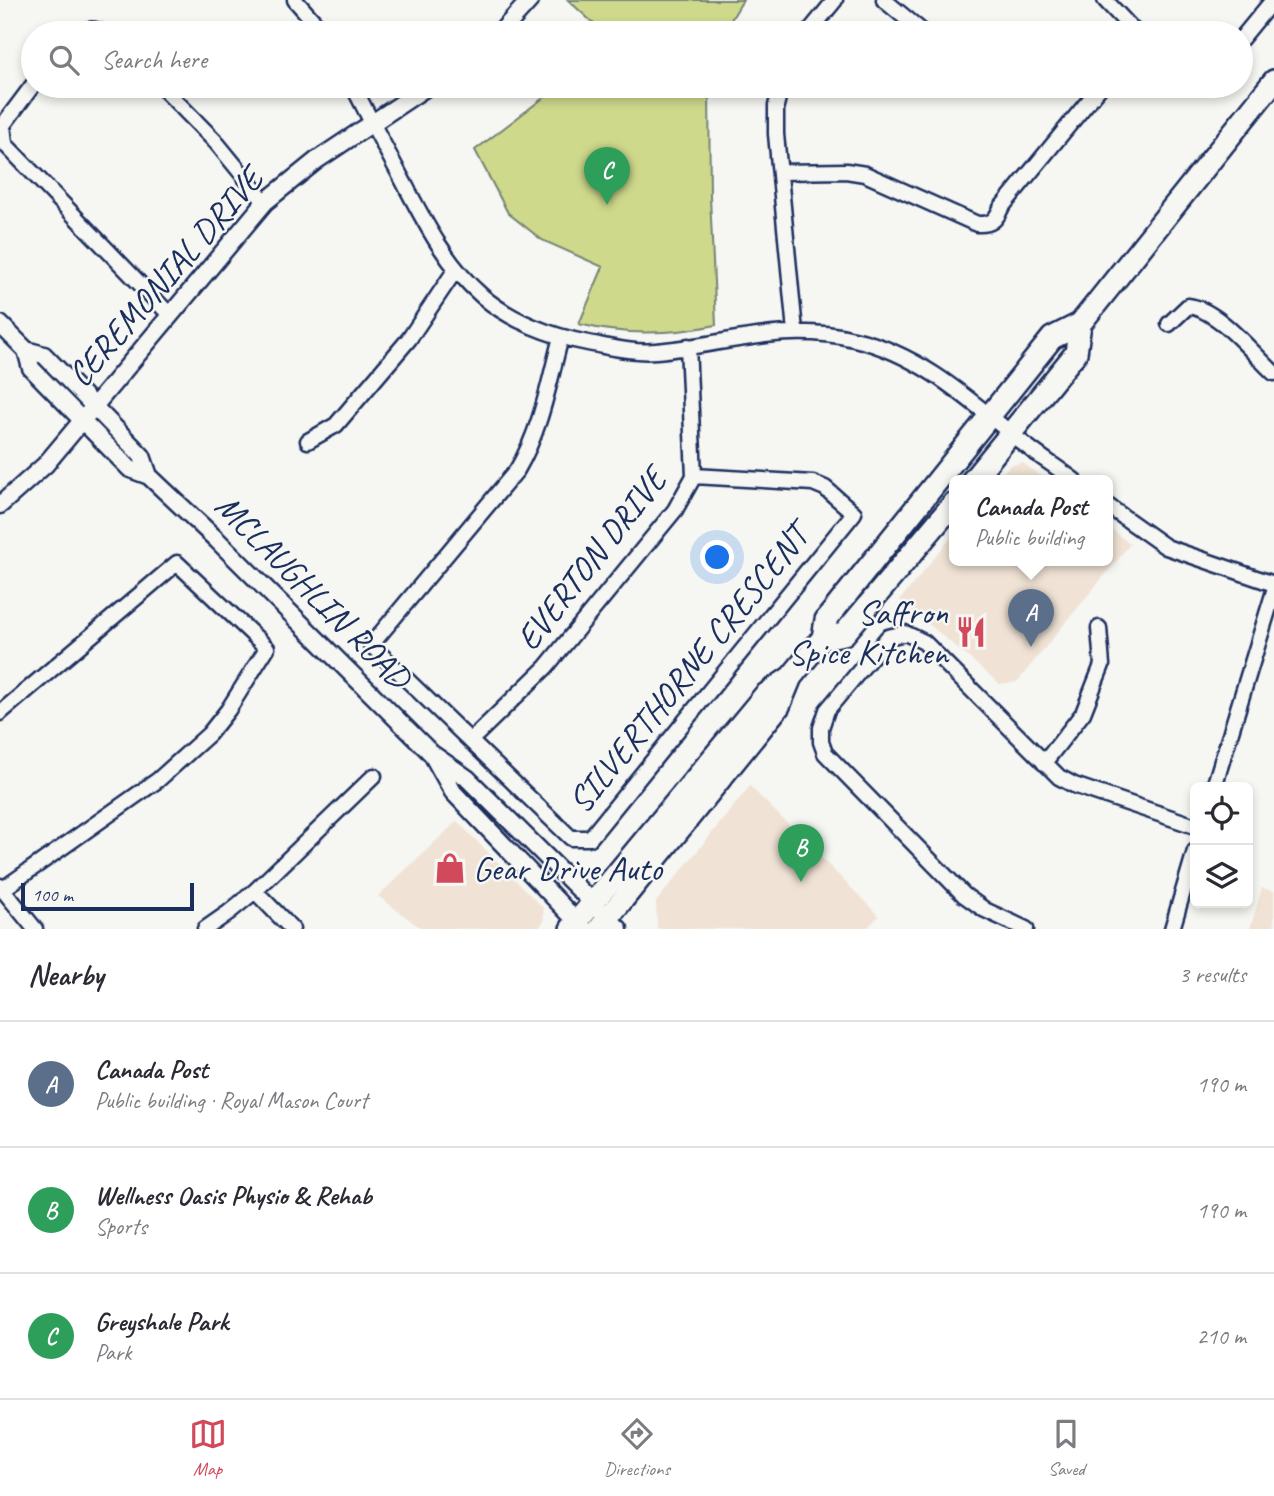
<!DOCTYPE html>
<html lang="en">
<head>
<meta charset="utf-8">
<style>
	:root { --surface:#fff; --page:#f2f2f3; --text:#2b2b33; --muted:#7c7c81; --line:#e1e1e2; --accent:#d1495b }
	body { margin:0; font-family:Caveat,sans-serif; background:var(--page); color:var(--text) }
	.controls { position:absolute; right:21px; bottom:21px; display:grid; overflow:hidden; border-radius:10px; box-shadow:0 4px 10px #0003 }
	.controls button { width:63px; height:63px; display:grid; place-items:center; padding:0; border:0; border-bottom:2px solid var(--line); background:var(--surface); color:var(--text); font:35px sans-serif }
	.scale { position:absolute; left:21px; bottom:18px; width:173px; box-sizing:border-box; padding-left:7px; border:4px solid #1b2f5e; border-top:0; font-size:19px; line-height:24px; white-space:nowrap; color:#1b2f5e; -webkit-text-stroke:5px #f6f6f2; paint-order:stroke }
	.you { position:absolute; left:718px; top:558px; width:24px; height:24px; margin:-18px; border:5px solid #fff; border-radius:50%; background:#1a73e8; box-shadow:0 0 0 10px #1a73e833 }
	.badge { display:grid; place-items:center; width:46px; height:46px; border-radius:50%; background:var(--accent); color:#fff; font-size:23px; font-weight:700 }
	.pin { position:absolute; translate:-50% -58px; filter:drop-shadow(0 2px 4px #0008) }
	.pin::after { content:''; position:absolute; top:37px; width:24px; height:21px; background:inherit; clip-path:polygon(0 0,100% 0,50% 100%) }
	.popup { position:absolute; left:949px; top:475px; width:164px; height:91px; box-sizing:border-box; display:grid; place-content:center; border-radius:10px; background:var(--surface); filter:drop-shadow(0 2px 5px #0005); font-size:23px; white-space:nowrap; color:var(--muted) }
	.popup b { font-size:26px; color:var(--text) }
	.popup::after { content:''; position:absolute; left:50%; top:100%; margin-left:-14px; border:14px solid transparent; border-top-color:var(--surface) }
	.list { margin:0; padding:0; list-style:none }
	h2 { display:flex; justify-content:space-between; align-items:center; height:91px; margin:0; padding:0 28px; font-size:30px }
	h2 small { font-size:23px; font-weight:400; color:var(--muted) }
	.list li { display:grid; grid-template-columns:46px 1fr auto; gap:21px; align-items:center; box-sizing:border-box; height:126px; padding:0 28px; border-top:2px solid var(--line) }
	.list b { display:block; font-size:26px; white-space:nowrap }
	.list p { margin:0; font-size:23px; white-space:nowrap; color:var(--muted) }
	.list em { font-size:23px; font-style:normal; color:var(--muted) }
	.icon { flex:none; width:38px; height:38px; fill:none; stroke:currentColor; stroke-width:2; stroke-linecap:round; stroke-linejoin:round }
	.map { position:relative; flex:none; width:1274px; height:929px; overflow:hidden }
	.search { position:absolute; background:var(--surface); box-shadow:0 4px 10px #0003; left:21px; right:21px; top:21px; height:77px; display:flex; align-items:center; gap:18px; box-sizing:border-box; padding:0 24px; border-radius:38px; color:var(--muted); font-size:26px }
	.sheet { height:469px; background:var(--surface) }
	nav { display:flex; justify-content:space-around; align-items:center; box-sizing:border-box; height:98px; border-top:2px solid var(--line); background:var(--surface); font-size:19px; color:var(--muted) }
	nav a { display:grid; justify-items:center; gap:4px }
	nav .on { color:var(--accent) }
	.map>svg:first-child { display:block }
	.built { fill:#f0e3d5 }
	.green { fill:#ced98c; stroke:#748475; stroke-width:2 }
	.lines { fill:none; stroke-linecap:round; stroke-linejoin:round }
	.minor-casing { stroke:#1b2f5e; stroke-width:19 }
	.tertiary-casing { stroke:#1b2f5e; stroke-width:21 }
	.primary-casing { stroke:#1b2f5e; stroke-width:26 }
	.minor { stroke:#f6f6f2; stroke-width:14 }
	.tertiary { stroke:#f6f6f2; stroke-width:16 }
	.primary { stroke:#f6f6f2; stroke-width:21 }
	.labels { text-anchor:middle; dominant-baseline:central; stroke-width:5; stroke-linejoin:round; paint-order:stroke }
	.street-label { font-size:35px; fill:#1b2f5e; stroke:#f6f6f2 }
	.poi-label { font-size:35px; fill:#1b2f5e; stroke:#f6f6f2; text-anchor:end }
</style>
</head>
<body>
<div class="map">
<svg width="1274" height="929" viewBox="0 0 1274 929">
	<rect width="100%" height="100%" fill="#f6f6f2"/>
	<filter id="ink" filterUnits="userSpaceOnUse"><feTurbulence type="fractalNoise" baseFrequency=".0143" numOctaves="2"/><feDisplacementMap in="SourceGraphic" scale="14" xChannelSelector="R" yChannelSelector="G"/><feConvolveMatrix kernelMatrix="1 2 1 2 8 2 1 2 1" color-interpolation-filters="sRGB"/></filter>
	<g filter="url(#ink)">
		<path class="built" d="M1023,463l24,18h-50l13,-16z
			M1108,527l22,17 -113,138 -17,2 -100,-84 54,-66v27h154z
			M750,786l129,130 -13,13h-209l-1,-27z
			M457,821l86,87 1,13 -6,8h-116l-44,-33z
			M1262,888l12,3v38h-24z"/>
		<path class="green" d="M568,0h175l-20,33h-119z
			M559,86h150l1,111 6,128c-47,10 -91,11 -137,-1l24,-57 -61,-27 -34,-27 -33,-63z"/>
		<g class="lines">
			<defs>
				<path id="minor" d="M295,0l29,33
					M884,0l40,33
					M1105,0l31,33
					M78,33c7,-4 17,-5 24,0
					M808,33l27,-33
					M1241,39l32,-39
					M33,85l-30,40 2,19 165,171
					M161,86l54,55 50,61
					M353,86c16,31 32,62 49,93 22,42 44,86 80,117 29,25 69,40 106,47 22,4 45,10 68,8 70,-6 126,-29 198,-12 67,15 118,63 170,105 16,13 34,24 51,37
					M781,86l-5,20v28l19,197
					M780,172l66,-1 19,3 112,50c14,1 19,-4 24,-16l100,-122
					M1169,324l19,-18c30,3 64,47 86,67
					M561,337c-12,45 -20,93 -44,133l-146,175 200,193h19l264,-325 -29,-25 -12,-5 -119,-7
					M308,441l28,-16 73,-86 47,-70
					M1108,506l58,41 108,37
					M0,713l177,-150 90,85 -39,62 -19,24 -51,46 -155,109
					M471,740l75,-73 129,-157 19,-34 -6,-130
					M1044,763l39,-50 19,-48 -3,-37
					M1214,787l60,-196
					M0,886l35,43
					M255,891l37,38
					M205,929l23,-16 27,-22 119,-115
					M1026,929l-41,-19 -21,-15 -139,-142 -4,-11v-14l6,-18 61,-73 17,-4 19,9 135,135 15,8 121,41
					M1172,929l23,-78"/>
				<path id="tertiary" d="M500,33l30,-33
					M0,324l26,26 18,5 70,72 28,29 7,20
					M26,350l5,18 99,101 19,7 68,64 214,213 36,25 152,151
					M0,505l45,-40 220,-263 52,-42 111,-74
					M434,758l19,34 131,137"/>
				<path id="primary" d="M972,481l104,-128 4,-29
					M823,638l21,-4 110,-131
					M571,929l194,-234 26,-18
					M599,929l180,-223 12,-29 32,-39 3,-18 226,-282 28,-14 194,-243"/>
			</defs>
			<use href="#minor" class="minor-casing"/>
			<use href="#tertiary" class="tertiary-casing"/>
			<use href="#primary" class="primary-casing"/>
			<use href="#minor" class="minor"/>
			<use href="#tertiary" class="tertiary"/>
			<use href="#primary" class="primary"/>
		</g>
	</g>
	<defs>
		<symbol id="restaurant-bare" viewBox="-9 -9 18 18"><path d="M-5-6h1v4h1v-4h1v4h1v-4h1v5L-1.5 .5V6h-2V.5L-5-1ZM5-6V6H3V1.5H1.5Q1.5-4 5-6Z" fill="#d1495b" stroke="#f6f6f2" stroke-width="2.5" paint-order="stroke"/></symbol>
		<symbol id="shop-bare" viewBox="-9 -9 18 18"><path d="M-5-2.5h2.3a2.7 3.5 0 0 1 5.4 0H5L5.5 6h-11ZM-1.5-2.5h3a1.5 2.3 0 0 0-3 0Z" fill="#d1495b" stroke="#f6f6f2" stroke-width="2.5" paint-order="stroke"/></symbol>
	</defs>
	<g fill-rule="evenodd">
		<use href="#restaurant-bare" x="949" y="610" width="44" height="44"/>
		<use href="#shop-bare" x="428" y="846" width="44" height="44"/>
	</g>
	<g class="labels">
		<g class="street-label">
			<text transform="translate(165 277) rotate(-49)">CEREMONIAL DRIVE</text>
			<text transform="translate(591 559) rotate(-52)">EVERTON DRIVE</text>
			<text transform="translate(313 591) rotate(45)">MCLAUGHLIN ROAD</text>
			<text transform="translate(688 669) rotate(-51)">SILVERTHORNE CRESCENT</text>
		</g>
		<g class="poi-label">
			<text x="948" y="612">Saffron<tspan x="948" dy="40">Spice Kitchen</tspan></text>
			<text x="473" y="868" text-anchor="start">Gear Drive Auto</text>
		</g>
	</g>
</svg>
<div class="controls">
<button><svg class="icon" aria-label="locate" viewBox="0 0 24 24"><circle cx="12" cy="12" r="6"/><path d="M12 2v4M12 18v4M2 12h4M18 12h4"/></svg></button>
<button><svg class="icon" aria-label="layers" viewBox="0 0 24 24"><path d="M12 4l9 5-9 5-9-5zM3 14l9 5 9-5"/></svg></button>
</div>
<div class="scale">100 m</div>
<div class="you"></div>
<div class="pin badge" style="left:1031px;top:647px;background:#5c6f8a">A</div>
<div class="popup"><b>Canada Post</b>Public building</div>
<div class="pin badge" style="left:801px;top:882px;background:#2e9e5b">B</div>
<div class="pin badge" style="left:607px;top:205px;background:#2e9e5b">C</div>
<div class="search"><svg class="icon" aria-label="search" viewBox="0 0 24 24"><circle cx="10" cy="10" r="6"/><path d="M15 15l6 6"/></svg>Search here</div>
</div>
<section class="sheet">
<h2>Nearby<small>3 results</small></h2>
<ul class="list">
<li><span class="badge" style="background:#5c6f8a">A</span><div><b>Canada Post</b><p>Public building · Royal Mason Court</p></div><em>190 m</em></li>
<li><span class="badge" style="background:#2e9e5b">B</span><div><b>Wellness Oasis Physio &amp; Rehab</b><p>Sports</p></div><em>190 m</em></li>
<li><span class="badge" style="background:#2e9e5b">C</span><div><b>Greyshale Park</b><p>Park</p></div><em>210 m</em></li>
</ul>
</section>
<nav>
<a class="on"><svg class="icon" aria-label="map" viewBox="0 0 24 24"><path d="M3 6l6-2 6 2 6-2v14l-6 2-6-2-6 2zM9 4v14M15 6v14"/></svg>Map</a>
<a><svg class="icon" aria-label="directions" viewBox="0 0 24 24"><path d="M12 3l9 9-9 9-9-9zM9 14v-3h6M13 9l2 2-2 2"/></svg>Directions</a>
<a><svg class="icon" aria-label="saved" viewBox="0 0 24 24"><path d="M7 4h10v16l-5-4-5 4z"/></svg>Saved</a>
</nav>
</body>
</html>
